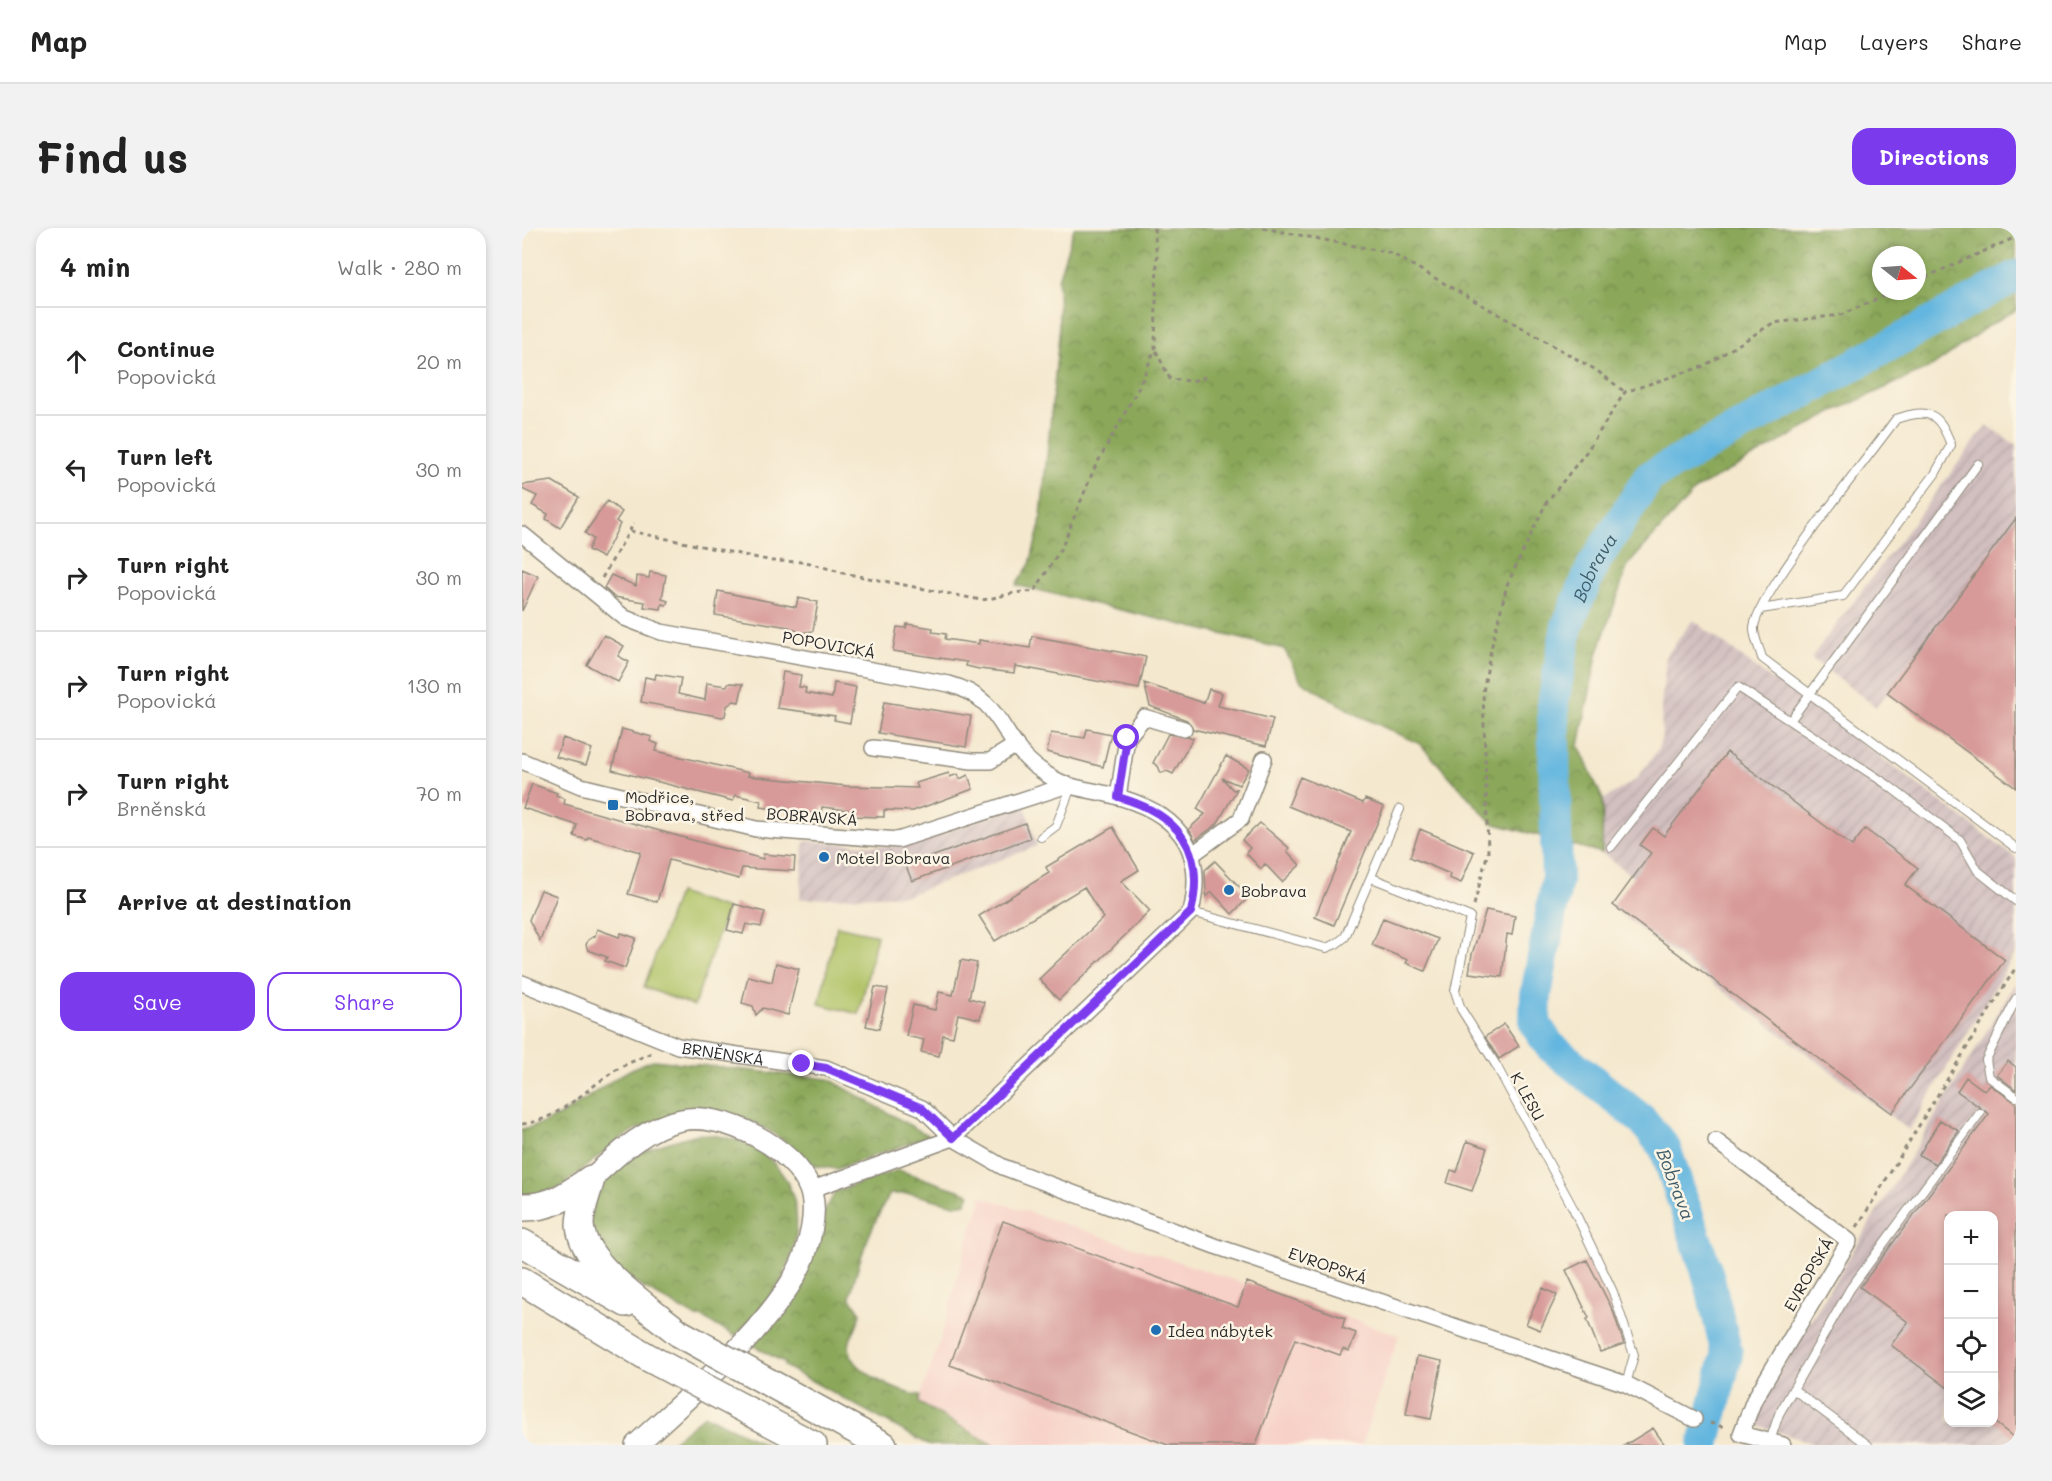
<!DOCTYPE html>
<html lang="en">
<head>
<meta charset="utf-8">
<style>
	:root { --surface:#fff; --page:#f2f2f2; --text:#222; --muted:#767676; --line:#e0e0e0; --accent:#7c3aed }
	body { margin:0; font-family:Mali,sans-serif; background:var(--page); color:var(--text) }
	.controls { position:absolute; right:18px; bottom:18px; display:grid; overflow:hidden; border-radius:12px; box-shadow:0 3px 9px #0003 }
	.controls button { width:54px; height:54px; display:grid; place-items:center; padding:0; border:0; border-bottom:2px solid var(--line); background:var(--surface); color:var(--text); font:30px sans-serif }
	.compass { position:absolute; left:1350px; top:18px; width:54px; height:54px; border-radius:50%; background:var(--surface); box-shadow:0 3px 9px #0003; rotate:107deg }
	.stop { position:absolute; width:18px; height:18px; margin:-14px; border:4px solid #7c3aed; border-radius:50%; background:#fff }
	.stop.end { background:#7c3aed; border-color:#fff; box-shadow:0 2px 6px #0008 }
	.list { margin:0; padding:0; list-style:none }
	h2 { display:flex; justify-content:space-between; align-items:center; height:78px; margin:0; padding:0 24px; font-size:26px }
	h2 small { font-size:20px; font-weight:400; color:var(--muted) }
	.list li { display:grid; grid-template-columns:39px 1fr auto; gap:18px; align-items:center; box-sizing:border-box; height:108px; padding:0 24px; border-top:2px solid var(--line) }
	.list b { display:block; font-size:22px; white-space:nowrap }
	.list p { margin:0; font-size:20px; white-space:nowrap; color:var(--muted) }
	.list em { font-size:20px; font-style:normal; color:var(--muted) }
	.actions { display:flex; gap:12px; padding:18px 24px }
	.actions a { flex:1; padding:14px 0; border:2px solid var(--accent); border-radius:18px; text-align:center; font-size:21px; color:var(--accent) }
	.actions .main { background:var(--accent); color:#fff }
	.icon { flex:none; width:33px; height:33px; fill:none; stroke:currentColor; stroke-width:2; stroke-linecap:round; stroke-linejoin:round }
	.map { position:relative; flex:none; width:1494px; height:1217px; overflow:hidden; border-radius:18px }
	header { display:flex; align-items:center; gap:36px; box-sizing:border-box; height:84px; padding:0 30px; background:var(--surface); border-bottom:2px solid var(--line) }
	header strong { font-size:28px }
	nav { display:flex; gap:33px; margin-inline-start:auto; font-size:21px }
	.intro { display:flex; align-items:center; justify-content:space-between; box-sizing:border-box; height:144px; padding:0 36px }
	h1 { margin:0; font-size:42px }
	.button { padding:15px 27px; border-radius:18px; background:var(--accent); color:#fff; font-size:21px; font-weight:700 }
	main { display:flex; gap:36px; padding:0 36px }
	aside { flex:1; background:var(--surface); border-radius:18px; box-shadow:0 3px 9px #0003 }
	.map>svg:first-child { display:block }
	.built { fill:#f7d1c7 }
	.industrial { fill:url(#industrial-furrows); fill-rule:evenodd }
	.forest { fill:url(#forest-crowns); stroke:#5b6a42; stroke-width:1.5; fill-rule:evenodd }
	.pitch { fill:#afc265; stroke:#6d7648; stroke-width:1.5 }
	.lines { fill:none; stroke-linecap:round; stroke-linejoin:round }
	.river { stroke:#63b6df; stroke-width:32 }
	.building { fill:#d79a98 }
	.lane-casing { stroke:#908a7c; stroke-width:10 }
	.street-casing { stroke:#908a7c; stroke-width:18 }
	.secondary-casing { stroke:#908a7c; stroke-width:24 }
	.highway-casing { stroke:#908a7c; stroke-width:30 }
	.path { stroke:#908a7c; stroke-width:3; stroke-dasharray:4.5 4.5; stroke-linecap:butt }
	.lane { stroke:#fff; stroke-width:8 }
	.street { stroke:#fff; stroke-width:15 }
	.secondary { stroke:#fff; stroke-width:21 }
	.highway { stroke:#fff; stroke-width:27 }
	.highway-bridge-casing { stroke:#908a7c; stroke-width:30; stroke-linecap:butt }
	.highway-bridge { stroke:#fff; stroke-width:27 }
	.route { stroke:#7c3aed; stroke-width:8 }
	.poi-dot { fill:#1f6fb2; stroke:#fcf5e5; stroke-width:2 }
	.labels { text-anchor:middle; dominant-baseline:central; stroke-width:5; stroke-linejoin:round; paint-order:stroke }
	.street-label { font-size:16px; fill:#2b2b2b; stroke:#fcf5e5 }
	.poi-label { font-size:16px; fill:#2b2b2b; stroke:#fcf5e5; text-anchor:start }
	.water-label { font-size:18px; font-style:italic; fill:#3f5c6a; stroke:#fcf5e5 }
</style>
</head>
<body>
<header>
<strong>Map</strong>
<nav><a>Map</a><a>Layers</a><a>Share</a></nav>
</header>
<div class="intro"><h1>Find us</h1><a class="button">Directions</a></div>
<main>
<aside>
<h2>4 min<small>Walk · 280 m</small></h2>
<ul class="list">
<li><svg class="icon" aria-label="ahead" viewBox="0 0 24 24"><path d="M12 20V5M6 11l6-6 6 6"/></svg><div><b>Continue</b><p>Popovická</p></div><em>20 m</em></li>
<li><svg class="icon" aria-label="left" viewBox="0 0 24 24"><path d="M17 20v-9H6M10 6l-5 5 5 5"/></svg><div><b>Turn left</b><p>Popovická</p></div><em>30 m</em></li>
<li><svg class="icon" aria-label="right" viewBox="0 0 24 24"><path d="M7 20v-9h11M14 6l5 5-5 5"/></svg><div><b>Turn right</b><p>Popovická</p></div><em>30 m</em></li>
<li><svg class="icon" aria-label="right" viewBox="0 0 24 24"><path d="M7 20v-9h11M14 6l5 5-5 5"/></svg><div><b>Turn right</b><p>Popovická</p></div><em>130 m</em></li>
<li><svg class="icon" aria-label="right" viewBox="0 0 24 24"><path d="M7 20v-9h11M14 6l5 5-5 5"/></svg><div><b>Turn right</b><p>Brněnská</p></div><em>70 m</em></li>
<li><svg class="icon" aria-label="arrive" viewBox="0 0 24 24"><path d="M6 21V4h12l-3 4 3 4H6"/></svg><div><b>Arrive at destination</b></div></li>
</ul>
<div class="actions"><a class="main">Save</a><a>Share</a></div>
</aside>
<div class="map">
<svg width="1494" height="1217" viewBox="0 0 1494 1217">
	<defs>
		<pattern id="industrial-furrows" width="10" height="10" patternUnits="userSpaceOnUse" patternTransform="scale(1.5)"><rect width="10" height="10" fill="#d2bfc0"/><path d="M-1 1l2-2M0 10L10 0M9 11l2-2" fill="none" stroke="#b4a4a5"/></pattern>
		<pattern id="forest-crowns" width="20" height="18" patternUnits="userSpaceOnUse" patternTransform="scale(1.5)"><rect width="20" height="18" fill="#8ba85a"/><path d="M2 6a3 3 0 1 1 6 0M12 15a3 3 0 1 1 6 0" fill="none" stroke="#72894b"/></pattern>
	</defs>
	<rect width="100%" height="100%" fill="#fcf5e5"/>
	<filter id="ink" filterUnits="userSpaceOnUse"><feTurbulence type="fractalNoise" baseFrequency=".0167" numOctaves="2"/><feDisplacementMap in="SourceGraphic" scale="12" xChannelSelector="R" yChannelSelector="G"/><feConvolveMatrix kernelMatrix="1 2 1 2 8 2 1 2 1" color-interpolation-filters="sRGB"/></filter>
	<filter id="wash" filterUnits="userSpaceOnUse"><feTurbulence type="fractalNoise" baseFrequency=".008" numOctaves="4" result="noise"/><feDisplacementMap in="SourceGraphic" scale="24" xChannelSelector="R" yChannelSelector="G"/><feGaussianBlur stdDeviation="1.35" result="paint"/><feColorMatrix in="noise" values="0 0 0 0 0 0 0 0 0 0 0 0 0 0 0 0 0 1.4 0 .05"/><feComposite in="paint" operator="in"/></filter>
	<g filter="url(#wash)">
		<rect width="100%" height="100%" fill="#f4e8ce"/>
		<path class="built" d="M458,968l419,139 -37,110h-368l-76,-43 21,-58 29,-105 13,-36z"/>
		<path class="industrial" d="M1465,197l29,20v343l-129,-95 -11,14 -65,-49z
			M1171,392l79,60 2,-3 242,181v94l-107,178 -298,-223 22,-30 -31,-24 1,-53 34,-21 21,-30 4,-12 -1,-29 5,-52z
			M503,577l12,41 -129,49 -108,4 4,-58 88,6 14,-2z
			M1494,755v462h-200l-67,-23zM1426,988h46v206h-46z"/>
		<path class="forest" d="M552,0h942v82l-28,16 -55,40 -96,44 -141,79 -68,76 -31,90 -18,91 24,54 -1,53 -110,-30 -72,-79 -64,-30 -55,-33 -17,-32 -268,-64 14,-21 10,-39 19,-190 -1,-56zM1359,27h36v36h-36z
			M132,832l175,19 100,57 -92,33 -22,-3 -42,-33 -17,-10 -37,-10 -81,15 -21,13 -56,46 -39,11v-69c51,-8 83,-55 132,-69z
			M176,906c81,1 121,67 86,141 -12,23 -30,42 -49,61l-36,-20 -2,2c-20,-11 -40,-23 -60,-34 -7,-5 -17,-9 -24,-14 -44,-41 -20,-95 28,-118 19,-8 38,-13 57,-18z
			M376,942l72,24 -4,9 -11,2 -42,-11h-23c-19,31 -32,68 -40,103l11,16c-2,13 -15,26 -11,39 6,21 50,42 70,43l-1,8 75,42h-65l-145,-79 1,-3 -35,-19 86,-153z
			M183,1187l62,30h-99z"/>
		<path class="pitch" d="M156,665l49,16 -33,97 -50,-19z
			M315,698l40,9 -18,79 -40,-10z"/>
		<g class="lines">
			<path class="river" id="s1" d="M1182,1217l23,-91 -19,-79 -43,-127 -23,-28 -92,-74 -15,-22 1,-29 21,-115 -4,-177 14,-77 26,-61 56,-88 367,-201"/>
		</g>
		<g id="blocks">
			<path class="building" d="M30,253l27,16 -19,31 -14,-9 2,-5 -16,-9 5,-9 -15,-7v-4z
				M85,273l15,11 -6,9 4,3 -17,34 -15,-8 5,-11 -8,-6z
				M1494,290v270l-129,-95z
				M0,341l16,7 -16,35z
				M128,344l16,3 -4,24 6,2 -2,4 -4,-1 -1,5 -17,-2 1,-5 -31,-5 -10,-9 7,-13 25,11 1,-10 12,2z
				M196,363l78,16 2,-9 20,4 -5,29 -13,2 -11,-6 -74,-12z
				M385,396l26,4 -1,4 14,2 -1,5 34,5v-4l51,8 2,-12 114,21 -7,32 -124,-23 -1,7 -35,-4 -13,-3 1,-4 -74,-11 4,-24 9,1z
				M82,407l20,11 -6,10 11,6 -11,20 -31,-17z
				M261,444l18,3 -2,12 7,1 -1,5 27,5 2,-15 22,4 -6,36 -16,-3 1,-4 -58,-8z
				M134,446l25,4 -3,16 27,6 2,-17 19,3 4,-3 13,1 -4,18 -5,-1 -7,5 -2,10 -3,1 -81,-15 4,-25 10,2z
				M622,455l60,20 5,-14 13,4 -4,13 55,13 -7,27 -73,-17 -6,-9 -37,-14z
				M362,474l87,14 -5,31 -88,-14z
				M100,501l30,8 -2,4 8,3 -2,7 93,22 -1,3 99,10 71,2 -2,-5 33,-10 1,4 8,-3 2,5 8,-4 5,14 -60,22 -29,-1v7l-36,-1v-6l-26,-3 -1,7 -61,-7 1,-6 -26,-6 -2,6 -121,-31z
				M565,501l24,5 -8,33 -56,-15 4,-19 34,5z
				M646,506l25,4 -20,36 -6,-3 -6,2 -3,-7 -5,-3z
				M41,510l29,11 -6,16 -30,-8z
				M1205,524l125,94 13,-17 53,39 -13,17 100,75 -113,153 -279,-208 38,-52 -11,-8 13,-17 11,8z
				M704,528l23,13 -10,16 -17,-7 11,12 4,-1 -20,35 -22,16 -6,-11 16,-15 -8,-5z
				M778,549l63,26 2,-4 19,8 -50,118 -19,-8 36,-85 -63,-26z
				M10,556l25,9 -1,2 9,4 -1,5 121,34 78,21v-5l32,3 -1,14 -52,-3 -3,11 -70,-19 -12,42 -29,-8 13,-42 -53,-15 -1,3 -13,-4 3,-11 -54,-17z
				M503,595l5,15 -118,43 -6,-15z
				M738,595l29,25 -2,3 13,14 -18,17 -17,-18 -4,5 -15,-16 4,-5 -8,-8z
				M591,599l26,43 -18,11 29,30 -91,89 -20,-21 64,-61 -19,-31 -89,54 -16,-25 70,-43 -3,-6z
				M898,601l54,23 -13,31 -12,-5 1,-4 -40,-17z
				M693,633l34,36 -17,17 -20,-22 -6,5 -1,-27z
				M19,662l16,6 -17,45 -11,-21z
				M212,676l31,8 -4,15 -15,-3 -3,10 -16,-4z
				M964,682l29,6 -3,19 -5,-1 -5,43 -33,-4 3,-19z
				M861,690l55,21 -13,32 -19,-8 2,-3 -36,-15z
				M75,701l22,8 2,-4 15,5 -11,30 -20,-7 2,-4 -19,-7 -2,-5 2,-5 7,-4z
				M439,732l16,3 -8,35 15,4 -4,17 -22,-5 -5,23 -10,-2 -4,21 -18,-4 3,-12 -18,-4 7,-31 22,5 4,-18 14,3z
				M254,735l23,6 -11,46 -25,-7 -7,7 -3,-9 -11,-3 6,-27 24,6z
				M353,759l13,2 -9,40 -13,-3z
				M982,796l15,22 -20,13 -14,-22z
				M1486,833l8,6v23l-19,-15z
				M1444,849l19,14 5,-6 26,18v336l-22,-17v-207h-46v173l-57,-43 17,-23 -48,-35 129,-173 -32,-23z
				M1418,892l19,11 -24,33 -16,-9z
				M945,913l20,7 -15,43 -25,-8 4,-13 6,2z
				M481,993l235,86 9,-25 98,36 -3,10 14,5 -2,6 -5,12 -6,-2 -3,6 -45,-16 -39,106h-88l-218,-80z
				M1065,1032l26,51 11,33 -24,8 -13,-33 2,-1 -23,-48z
				M1021,1060l14,7 -17,35 -14,-6z
				M895,1128l25,5 -11,58 -25,-5z
				M1131,1200l12,17h-40z"/>
		</g>
	</g>
	<g filter="url(#ink)">
		<use href="#blocks" fill-opacity="0" stroke="#908a7c" stroke-width="1.5"/>
		<g class="lines">
			<defs>
				<path id="lane" d="M1239,381l82,-13 92,-122 16,-29c-12,-33 -22,-37 -55,-26 -25,35 -139,176 -142,208 -1,9 6,22 8,31l254,190
					M1268,493l188,-257
					M519,609l15,-11 15,-39
					M1089,619l127,-160 147,96 75,57 18,31 38,30
					M850,650l98,39 -15,74 6,18 35,56 77,143 40,84 21,63 -8,29
					M669,684l135,36 10,-4 9,-7 55,-128
					M1494,771l-30,61 3,17 27,20
					M1271,1161l75,56
					M1247,1216l10,-30 71,-125 130,-176"/>
				<g id="street">
					<path d="M0,306l103,84 36,14 288,52c57,16 50,57 90,85 28,21 40,18 72,26 64,16 96,50 80,117l-238,226 -143,52"/>
					<path d="M351,520l99,13h18l26,-16"/>
					<path d="M0,533l59,25 175,43 142,11 167,-54"/>
					<path d="M596,569l9,-59 17,-21 40,12"/>
					<path d="M671,626l48,-35 23,-60"/>
					<path id="s2" d="M0,755l156,63 148,22 96,40 31,30 50,29 212,79 411,138 68,35"/>
					<path d="M1194,913l133,100 -95,159 -13,34 42,11"/>
				</g>
				<path id="secondary" d="M69,951c26,-24 54,-52 90,-59 42,-9 114,28 129,69 7,19 2,43 -4,62 -20,64 -120,148 -170,194"/>
				<path id="highway" d="M69,951c-4,15 -11,30 -11,46 2,40 70,84 99,108
					M0,979c28,1 47,-12 69,-28
					M0,1015l104,60
					M0,1053l127,77
					M246,1154l115,63
					M219,1179l72,38"/>
			</defs>
			<use href="#lane" class="lane-casing"/>
			<use href="#street" class="street-casing"/>
			<use href="#secondary" class="secondary-casing"/>
			<use href="#highway" class="highway-casing"/>
			<path class="path" d="M741,0l128,25 205,117 29,22
				M1395,53l99,-44
				M634,123l14,28 22,2 17,-5
				M108,303l142,30 34,1 37,11 138,27c19,-2 33,-10 53,-8l28,-45 32,-78 45,-82 16,-38 2,-92 -3,-29
				M80,350l32,-55
				M952,677l14,-53 -5,-160 8,-43 16,-64 39,-82 41,-52 38,-59 79,-26 69,-43 68,-8 54,-24
				M0,896c36,-3 65,-36 94,-54 11,-7 23,-11 35,-17
				M1335,999l159,-260
				M1188,1195l16,5"/>
			<use href="#lane" class="lane"/>
			<use href="#street" class="street"/>
			<use href="#secondary" class="secondary"/>
			<use href="#highway" class="highway"/>
			<defs>
				<path id="highway-bridge" d="M157,1105l89,49
					M127,1130l92,49"/>
			</defs>
			<use href="#highway-bridge" class="highway-bridge-casing"/>
			<use href="#highway-bridge" class="highway-bridge"/>
		</g>
	</g>
	<g class="lines" filter="url(#ink)">
		<path class="route" d="M280,836l24,4 96,40 31,30 238,-226c15,-62 -12,-98 -73,-115l9,-59"/>
	</g>
	<g class="poi-dot">
		<rect x="85" y="571" width="12" height="12" rx="3"/>
		<circle cx="302" cy="629" r="6"/>
		<circle cx="707" cy="662" r="6"/>
		<circle cx="634" cy="1102" r="6"/>
	</g>
	<g class="labels">
		<g class="street-label">
			<text transform="translate(307 416) rotate(10)">POPOVICKÁ</text>
			<text transform="translate(290 588) rotate(4)">BOBRAVSKÁ</text>
			<text stroke="none"><textPath href="#s2" startOffset="214">BRNĚNSKÁ</textPath></text>
			<text transform="translate(1006 868) rotate(61)">K LESU</text>
			<text transform="translate(806 1037) rotate(19)">EVROPSKÁ</text>
			<text transform="translate(1286 1046) rotate(-60)">EVROPSKÁ</text>
		</g>
		<g class="poi-label">
			<text x="103" y="568">Modřice,<tspan x="103" dy="18">Bobrava, střed</tspan></text>
			<text x="314" y="629">Motel Bobrava</text>
			<text x="719" y="662">Bobrava</text>
			<text x="646" y="1102">Idea nábytek</text>
		</g>
		<g class="water-label">
			<text stroke="none"><textPath href="#s1" startOffset="956">Bobrava</textPath></text>
			<text transform="translate(1154 956) rotate(69)">Bobrava</text>
		</g>
	</g>
</svg>
<div class="controls">
<button>+</button>
<button>−</button>
<button><svg class="icon" aria-label="locate" viewBox="0 0 24 24"><circle cx="12" cy="12" r="6"/><path d="M12 2v4M12 18v4M2 12h4M18 12h4"/></svg></button>
<button><svg class="icon" aria-label="layers" viewBox="0 0 24 24"><path d="M12 4l9 5-9 5-9-5zM3 14l9 5 9-5"/></svg></button>
</div>
<svg class="compass" viewBox="-18 -18 36 36"><path d="M0-13l5 13h-10z" fill="#e53935"/><path d="M0 13l5-13h-10z" fill="#767676"/></svg>
<div class="stop" style="left:605px;top:510px"></div>
<div class="stop end" style="left:280px;top:836px"></div>
</div>
</main>
</body>
</html>
